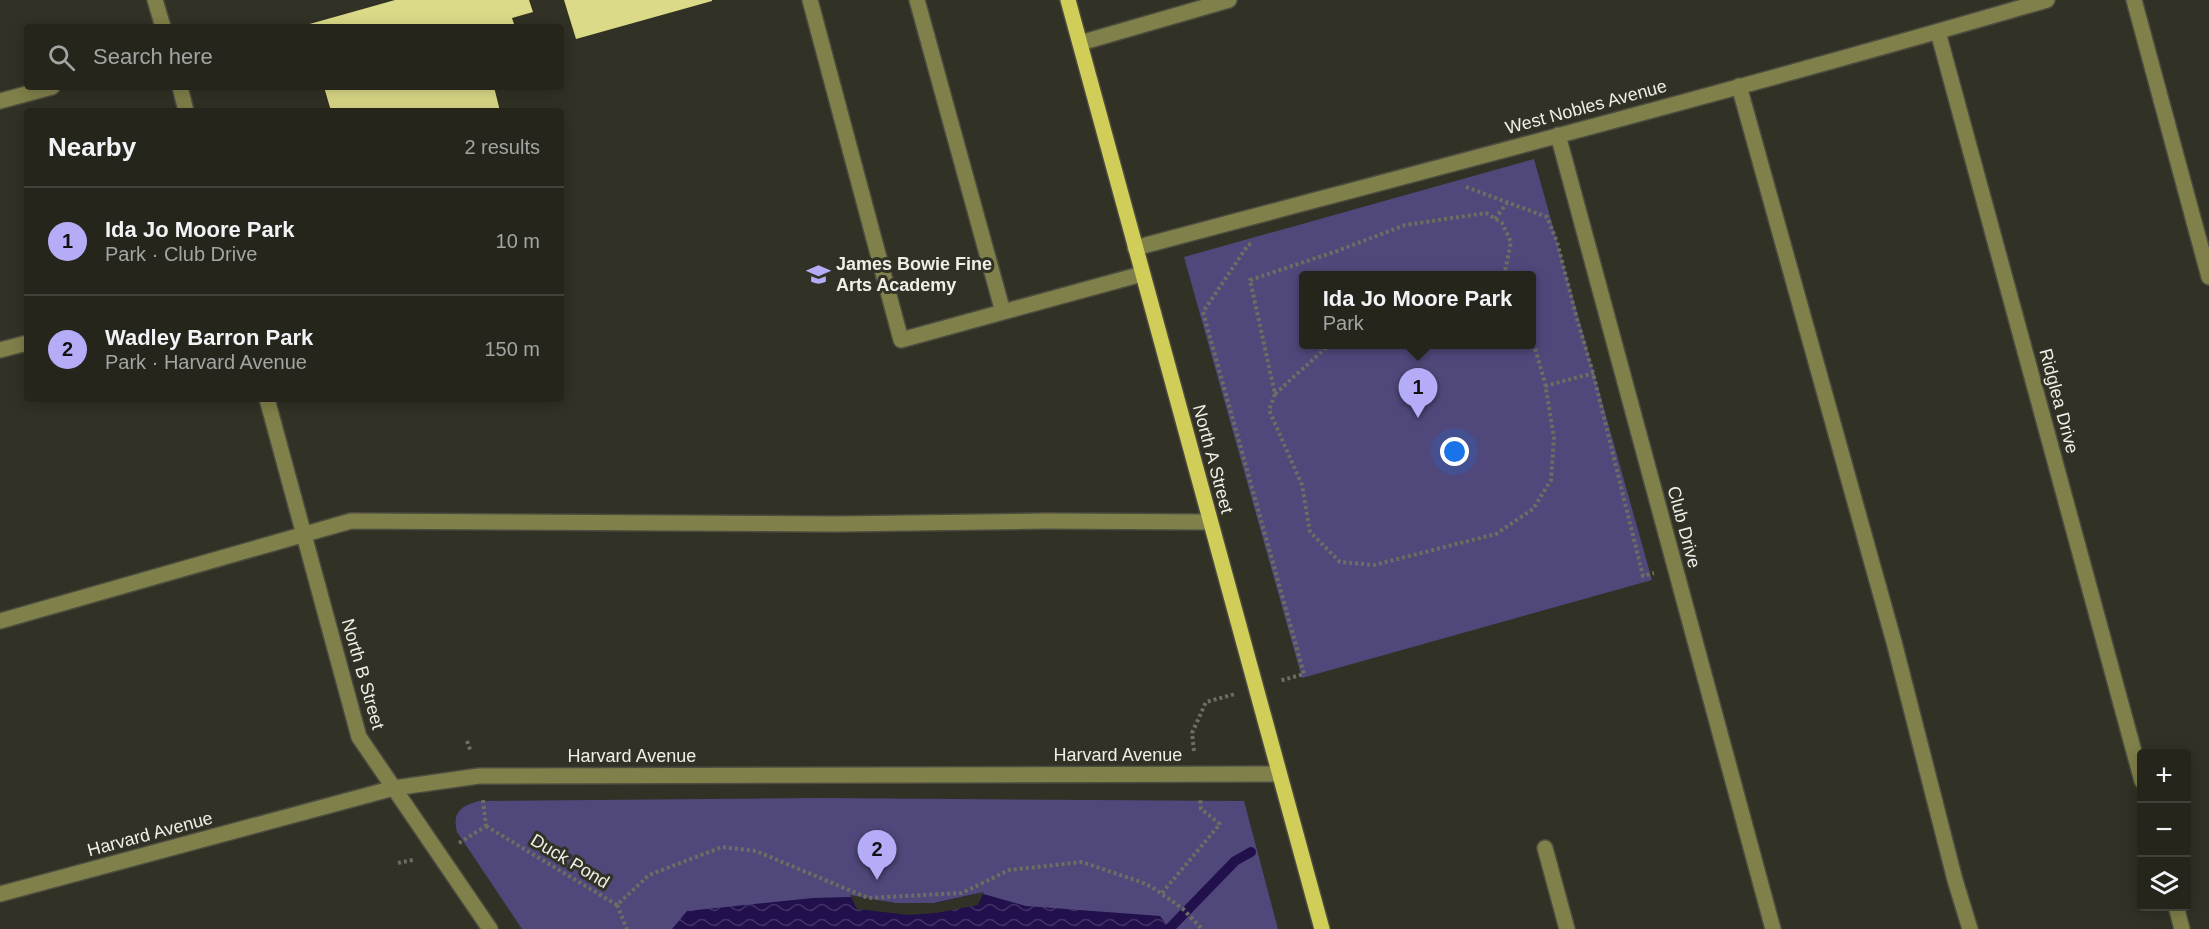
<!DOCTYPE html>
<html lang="en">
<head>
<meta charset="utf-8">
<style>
	:root { --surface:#25251c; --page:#2d2d25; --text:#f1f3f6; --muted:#a3a5a3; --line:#42423b; --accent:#b5acf8 }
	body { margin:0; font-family:Arial,sans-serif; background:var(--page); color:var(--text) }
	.controls { position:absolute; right:18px; bottom:18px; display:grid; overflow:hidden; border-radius:6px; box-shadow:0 3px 15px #0003 }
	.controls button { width:54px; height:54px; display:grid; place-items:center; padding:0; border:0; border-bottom:2px solid var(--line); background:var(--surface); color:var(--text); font:30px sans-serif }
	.you { position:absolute; left:1455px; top:452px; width:21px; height:21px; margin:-15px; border:4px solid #fff; border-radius:50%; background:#1a73e8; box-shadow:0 0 0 9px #1a73e833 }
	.badge { display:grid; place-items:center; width:39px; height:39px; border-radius:50%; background:var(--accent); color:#111; font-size:20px; font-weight:700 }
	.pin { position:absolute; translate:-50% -50px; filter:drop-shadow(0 2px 3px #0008) }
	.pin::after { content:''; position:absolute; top:32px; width:21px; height:18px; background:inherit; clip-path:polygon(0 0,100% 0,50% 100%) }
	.popup { position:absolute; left:1299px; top:271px; width:237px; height:78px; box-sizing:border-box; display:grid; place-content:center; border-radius:6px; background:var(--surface); filter:drop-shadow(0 2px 4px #0005); font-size:20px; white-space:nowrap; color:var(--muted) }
	.popup b { font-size:22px; color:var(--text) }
	.popup::after { content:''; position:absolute; left:50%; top:100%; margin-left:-12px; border:12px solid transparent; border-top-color:var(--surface) }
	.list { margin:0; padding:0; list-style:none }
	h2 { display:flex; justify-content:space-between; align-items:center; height:78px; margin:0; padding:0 24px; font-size:26px }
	h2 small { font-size:20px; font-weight:400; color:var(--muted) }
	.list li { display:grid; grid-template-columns:39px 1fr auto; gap:18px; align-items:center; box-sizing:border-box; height:108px; padding:0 24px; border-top:2px solid var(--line) }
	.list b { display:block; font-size:22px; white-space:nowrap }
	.list p { margin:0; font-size:20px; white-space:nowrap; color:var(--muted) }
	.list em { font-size:20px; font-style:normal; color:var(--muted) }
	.icon { flex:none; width:33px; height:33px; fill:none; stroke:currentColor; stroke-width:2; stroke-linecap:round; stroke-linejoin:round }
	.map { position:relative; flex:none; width:2209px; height:929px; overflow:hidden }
	.search { position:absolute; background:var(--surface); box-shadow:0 3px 15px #0003; left:24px; top:24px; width:540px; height:66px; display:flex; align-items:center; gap:15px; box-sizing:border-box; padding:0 21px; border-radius:6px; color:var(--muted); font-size:22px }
	.panel { position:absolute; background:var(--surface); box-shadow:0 3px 15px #0003; left:24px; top:108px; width:540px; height:294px; border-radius:6px }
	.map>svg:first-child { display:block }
	.park { fill:#50487b; fill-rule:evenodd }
	.water { fill:url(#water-waves) }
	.pier { fill:#313125 }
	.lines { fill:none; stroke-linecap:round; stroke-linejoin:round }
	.stream { stroke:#22104d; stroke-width:10 }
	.building { fill:#dbda88 }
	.minor-casing { stroke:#4c4c40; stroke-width:18 }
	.major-casing { stroke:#4c4c40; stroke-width:18 }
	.path { stroke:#6d6d62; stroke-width:4; stroke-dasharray:3 3; stroke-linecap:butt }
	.minor { stroke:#80804a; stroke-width:15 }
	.major { stroke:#d0ce58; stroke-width:15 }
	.labels { text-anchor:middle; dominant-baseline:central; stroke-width:6; stroke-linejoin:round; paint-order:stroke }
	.street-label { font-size:18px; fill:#efefe8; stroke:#313125 }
	.poi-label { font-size:18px; font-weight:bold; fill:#efefe8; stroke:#313125; text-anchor:start }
</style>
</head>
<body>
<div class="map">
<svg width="2209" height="929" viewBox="0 0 2209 929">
	<defs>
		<pattern id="water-waves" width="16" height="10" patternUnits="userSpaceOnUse" patternTransform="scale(1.5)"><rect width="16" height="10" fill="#22104d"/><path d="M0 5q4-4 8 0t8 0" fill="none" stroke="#423367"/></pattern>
	</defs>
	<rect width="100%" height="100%" fill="#313125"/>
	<path class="park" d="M1534,159l118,421 -350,98 -118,-421zM1304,276h228v68h-228z
		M821,798l423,3 34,128h-756l-65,-97c-5,-20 4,-26 22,-31z"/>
	<path class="water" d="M980,893l46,13 134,10 10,13h-498l15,-18 126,-13 37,-1 45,6h39z"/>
	<path class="pier" d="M984,892l-6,13 -42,8 -27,2 -52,-6 -7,-14 45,8h40z"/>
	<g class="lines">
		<path class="stream" d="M1170,928l65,-67 16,-9"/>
	</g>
	<path class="building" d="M395,0h134l4,12 -21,6 3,9h-208l-1,-2z
		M564,0h148v1l-136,38z
		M324,87h170l6,24h-169z"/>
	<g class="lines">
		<defs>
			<path id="minor" d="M155,0l8,27
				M810,0l91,340 102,-28 -86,-312
				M2134,0l75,277
				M1938,32l204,749
				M1080,43l149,-43
				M1739,86l155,556 61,238 15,49
				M180,87l6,24
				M0,101l52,-14
				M1558,135l215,794
				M1135,248c304,-81 610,-160 912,-248
				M1003,312l139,-38
				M0,350l27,-7
				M267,399l92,338 131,192
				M0,621l351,-100 486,3 208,-3 165,1
				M1545,848l22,81
				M0,894l394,-106 85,-12 800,-2
				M2176,906l6,23"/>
			<path id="major" d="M1068,0l254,929"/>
		</defs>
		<use href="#minor" class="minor-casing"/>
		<use href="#major" class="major-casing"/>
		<path class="path" d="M1466,187l81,30 10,25 20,77 16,54 50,203 11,-3
			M1495,219l12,-16
			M1251,244l-3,1 -45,67 101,362 -25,7
			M1504,276l7,-34 -9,-19 -16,-10 -81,12 -68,26 -87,29 25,114 -6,16 33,75 8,47 30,30 34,3 122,-31 37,-25 18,-29 3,-42 -9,-55 -13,-45
			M1545,386l49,-13
			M1275,394l55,-50
			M467,741l4,11
			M1194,751l-2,-18 14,-31 29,-8
			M483,800l3,26
			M486,826l131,79 32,-30 73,-28 34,4 112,47 94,-5 47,-23 73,-8 59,20 11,5 31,22 19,20
			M459,843l27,-17
			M398,863l15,-3
			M1162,893l58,-69 -19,-15 -1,-11
			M617,905l10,24"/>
		<use href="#minor" class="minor"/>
		<use href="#major" class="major"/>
	</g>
	<defs>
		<symbol id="school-bare" viewBox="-9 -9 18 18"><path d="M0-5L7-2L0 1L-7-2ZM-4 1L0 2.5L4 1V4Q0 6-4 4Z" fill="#b5acf8" stroke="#313125" stroke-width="2.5" paint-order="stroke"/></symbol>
	</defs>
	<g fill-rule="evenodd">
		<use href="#school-bare" x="802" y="258" width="33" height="33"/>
	</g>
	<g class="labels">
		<g class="street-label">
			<text transform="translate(1586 107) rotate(-15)">West Nobles Avenue</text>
			<text transform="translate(2059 401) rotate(75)">Ridglea Drive</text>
			<text transform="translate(1213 459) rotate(75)">North A Street</text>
			<text transform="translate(1684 527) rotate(75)">Club Drive</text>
			<text transform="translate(363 674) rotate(74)">North B Street</text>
			<text x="1118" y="755">Harvard Avenue</text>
			<text x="632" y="756">Harvard Avenue</text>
			<text transform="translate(150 834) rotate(-15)">Harvard Avenue</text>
			<text transform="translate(570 861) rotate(31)">Duck Pond</text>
		</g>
		<g class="poi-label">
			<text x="836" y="264">James Bowie Fine<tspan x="836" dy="21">Arts Academy</tspan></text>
		</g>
	</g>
</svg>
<div class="controls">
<button>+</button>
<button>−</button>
<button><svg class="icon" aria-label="layers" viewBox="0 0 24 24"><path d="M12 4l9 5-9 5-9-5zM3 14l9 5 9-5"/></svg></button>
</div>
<div class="you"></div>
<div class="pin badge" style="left:1418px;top:418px">1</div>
<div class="popup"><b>Ida Jo Moore Park</b>Park</div>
<div class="pin badge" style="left:877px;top:880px">2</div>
<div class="search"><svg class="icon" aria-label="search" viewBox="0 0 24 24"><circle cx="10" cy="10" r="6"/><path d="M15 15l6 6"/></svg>Search here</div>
<section class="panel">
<h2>Nearby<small>2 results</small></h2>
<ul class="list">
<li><span class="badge">1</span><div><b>Ida Jo Moore Park</b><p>Park · Club Drive</p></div><em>10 m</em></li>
<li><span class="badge">2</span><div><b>Wadley Barron Park</b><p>Park · Harvard Avenue</p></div><em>150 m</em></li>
</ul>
</section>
</div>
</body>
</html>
